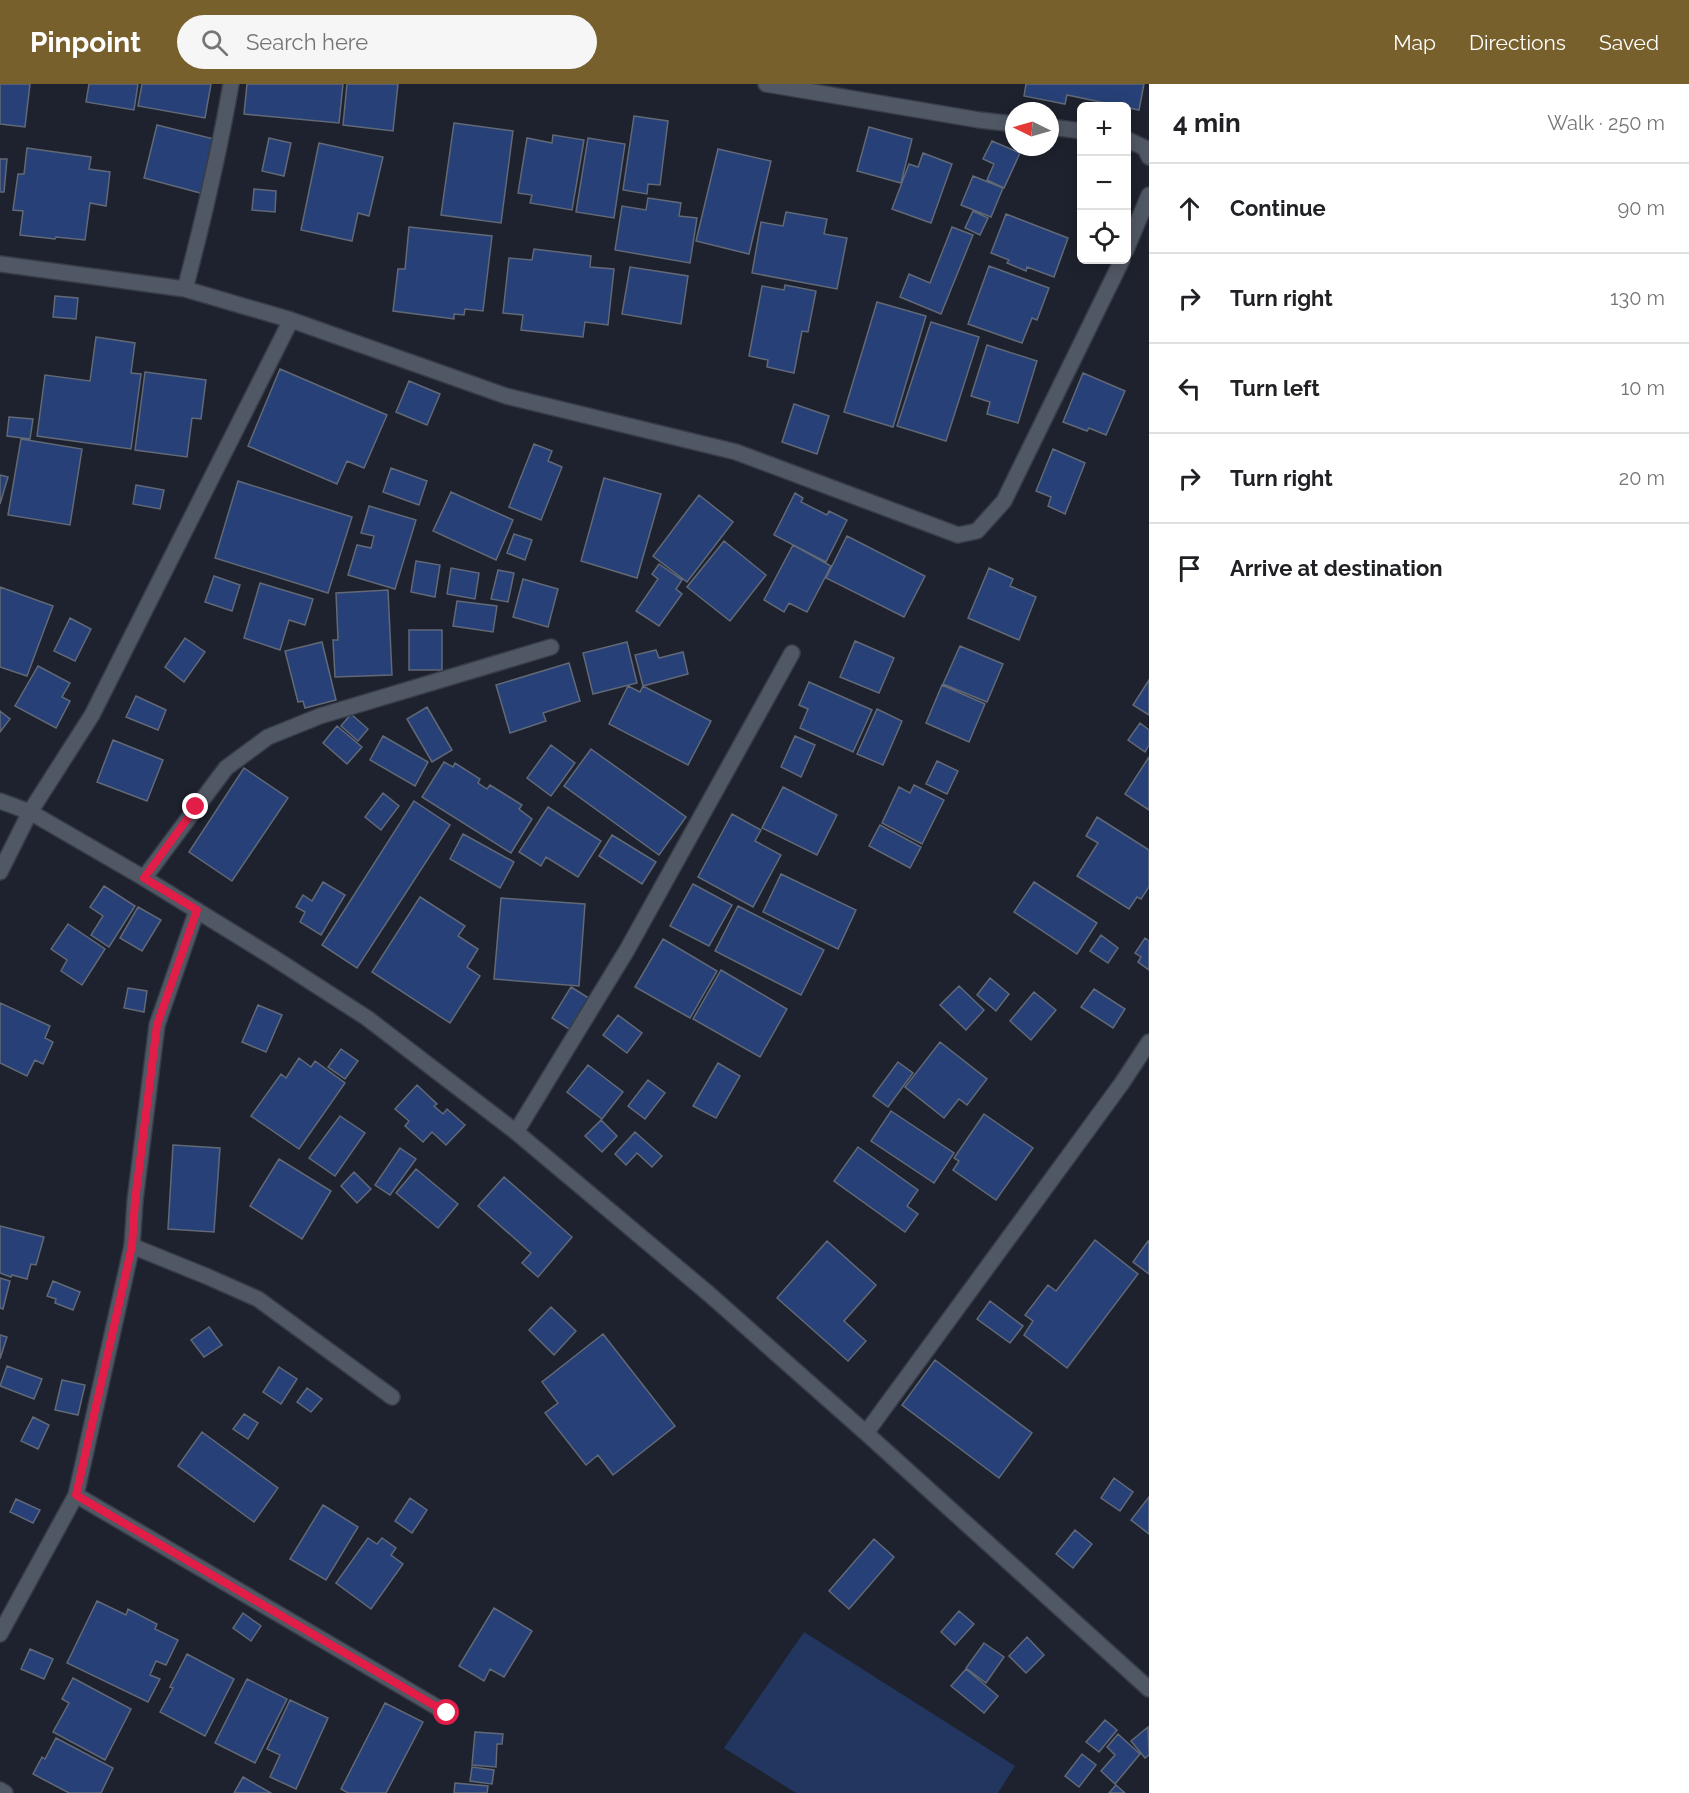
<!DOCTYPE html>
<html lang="en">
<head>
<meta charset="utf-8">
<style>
	:root { --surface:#fff; --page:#f6f6f6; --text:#202124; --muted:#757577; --line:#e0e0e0; --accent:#78602c }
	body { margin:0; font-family:Raleway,sans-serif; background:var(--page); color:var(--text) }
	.controls { position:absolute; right:18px; top:18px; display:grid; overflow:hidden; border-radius:9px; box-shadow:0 3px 15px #0003 }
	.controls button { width:54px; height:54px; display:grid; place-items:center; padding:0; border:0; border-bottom:2px solid var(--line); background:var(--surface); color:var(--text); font:30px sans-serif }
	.compass { position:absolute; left:1005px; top:18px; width:54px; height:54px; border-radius:50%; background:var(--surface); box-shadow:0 3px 15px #0003; rotate:275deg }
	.stop { position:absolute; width:18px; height:18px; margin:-14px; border:4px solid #e11d48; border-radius:50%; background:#fff }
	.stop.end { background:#e11d48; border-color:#fff; box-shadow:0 2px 6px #0008 }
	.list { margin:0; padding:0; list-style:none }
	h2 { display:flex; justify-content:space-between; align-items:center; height:78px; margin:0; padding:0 24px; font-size:26px }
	h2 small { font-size:20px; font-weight:400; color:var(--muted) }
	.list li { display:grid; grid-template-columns:39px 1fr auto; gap:18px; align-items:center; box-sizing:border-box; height:90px; padding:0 24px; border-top:2px solid var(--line) }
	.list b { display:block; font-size:22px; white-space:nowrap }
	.list em { font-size:20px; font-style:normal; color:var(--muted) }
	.icon { flex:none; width:33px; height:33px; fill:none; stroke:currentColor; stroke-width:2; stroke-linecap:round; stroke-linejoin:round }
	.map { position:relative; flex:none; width:1149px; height:1709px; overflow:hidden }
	header { display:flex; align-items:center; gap:36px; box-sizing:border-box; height:84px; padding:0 30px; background:var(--accent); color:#fff }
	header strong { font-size:28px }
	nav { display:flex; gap:33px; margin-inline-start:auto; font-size:21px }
	.search { width:420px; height:54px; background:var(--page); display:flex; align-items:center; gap:15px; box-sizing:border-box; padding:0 21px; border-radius:33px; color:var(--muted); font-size:22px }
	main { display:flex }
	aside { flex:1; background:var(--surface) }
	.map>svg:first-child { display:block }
	.green { fill:#22365f }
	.building { fill:#274178; stroke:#616876; stroke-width:1.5 }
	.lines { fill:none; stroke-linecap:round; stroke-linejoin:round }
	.service-casing { stroke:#373c46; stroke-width:18 }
	.minor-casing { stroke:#373c46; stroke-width:18 }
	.service { stroke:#515865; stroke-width:15 }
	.minor { stroke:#515865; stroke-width:15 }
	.route { stroke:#e11d48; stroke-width:8 }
</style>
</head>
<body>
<header>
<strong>Pinpoint</strong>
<div class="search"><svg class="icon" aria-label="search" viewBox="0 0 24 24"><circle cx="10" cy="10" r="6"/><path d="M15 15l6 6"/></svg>Search here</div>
<nav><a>Map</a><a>Directions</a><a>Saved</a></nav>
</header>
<main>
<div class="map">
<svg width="1149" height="1709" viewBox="0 0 1149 1709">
	<rect width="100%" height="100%" fill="#1d222e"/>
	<path class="green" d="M804,1548l211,134 -17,27h-202l-72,-45z"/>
	<path class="building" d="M0,0h30l-5,43 -25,-3z
		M89,0h49l-4,26 -48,-8z
		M142,0h69l-6,34 -67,-12z
		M247,0h96l-4,39 -95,-9z
		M347,0h51l-5,47 -50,-6z
		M1026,0h118l-5,26 -72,-15 -2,9 -41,-8z
		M634,32l34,5 -8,64 -12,-1 -1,10 -24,-4z
		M454,39l59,8 -12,92 -60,-8z
		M157,41l61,15 -14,54 -60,-16z
		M869,43l43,12 -11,44 -44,-12z
		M553,51l31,5 -12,70 -42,-7 2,-8 -14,-2 9,-55 25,5z
		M269,54l22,5 -7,33 -22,-5z
		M588,54l37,6 -11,74 -38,-6z
		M992,57l28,12 -16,35 -17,-8 7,-16 -11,-5z
		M319,59l64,14 -14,59 -11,-3 -6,28 -51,-11z
		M27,64l64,9 -2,12 21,3 -4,34 -16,-3 -5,37 -29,-3 -1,2 -35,-4 3,-24 -10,-1 5,-36h6z
		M718,65l53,12 -22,93 -53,-13z
		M923,69l29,11 -21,59 -39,-14 17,-45 9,3z
		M0,75h7l-3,33h-4z
		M973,92l30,12 -12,29 -30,-12z
		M254,105l22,2 -1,21 -23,-2z
		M648,114l33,5 -2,13 18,2 -7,45 -75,-13 7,-44 24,4z
		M973,127l15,7 -8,17 -15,-7z
		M786,128l41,7 -3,15 23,4 -10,51 -85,-16 9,-51 22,4z
		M1006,130l62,24 -14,39 -27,-10 -1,4 -19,-8 2,-3 -18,-7z
		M409,143l83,9 -9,75 -18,-2 -1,6 -10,-1v5l-61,-8 5,-42h7z
		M952,143l21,8 -32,79 -41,-17 9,-23 21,9z
		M534,165l57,7 -1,11 24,2 -6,56 -23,-3 -2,15 -62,-7 2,-15 -20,-2 6,-55 23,2z
		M989,182l60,22 -12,32 -5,-2 -10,25 -54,-19z
		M630,183l58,9 -7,48 -59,-10z
		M785,201l31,6 -8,41 -6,-1 -8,42 -27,-6 1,-7 -19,-4 13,-70 22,4z
		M55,212l23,2 -2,21 -23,-2z
		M877,218l49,14 -33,111 -49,-15z
		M931,238l48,15 -33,104 -49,-15z
		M96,253l39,6 -4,30 10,1 -10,75 -94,-13 8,-61 45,6z
		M987,261l50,16 -19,62 -31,-9 3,-12 -19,-6z
		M280,285l107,46 -23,53 -17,-7 -10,23 -89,-38z
		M145,288l61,8 -5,39 -9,-1 -5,39 -52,-7z
		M1083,289l42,18 -19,44 -17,-7 -2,3 -24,-9z
		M409,297l31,13 -13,31 -31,-13z
		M794,320l35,12 -12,38 -35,-12z
		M9,333l24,2 -3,20 -23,-3z
		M21,355l61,10 -12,76 -62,-10z
		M534,360l18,7 -4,10 14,6 -21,53 -32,-13z
		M1053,365l32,14 -20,51 -17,-8 3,-9 -15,-6z
		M391,384l36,13 -8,24 -36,-13z
		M0,391l8,2 -8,27z
		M604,394l57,16 -24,84 -56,-17z
		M238,397l114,36 -24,76 -113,-35z
		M136,401l28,5 -4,19 -27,-5z
		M451,408l62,28 -17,40 -63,-29z
		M795,409l8,5 -2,4 26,13 2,-4 18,9 -21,42 -52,-27z
		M699,411l34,27 -46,60 -34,-26z
		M369,422l47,14 -21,69 -47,-14 9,-30 14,3 3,-12 -13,-3z
		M514,450l18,6 -7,20 -18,-7z
		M847,452l78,40 -21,41 -78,-39z
		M724,457l42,34 -36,46 -43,-34z
		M793,461l38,21 -24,46 -18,-9 -5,9 -20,-12z
		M416,477l24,4 -5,32 -24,-5z
		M659,480l23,16 -6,9 6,5 -23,32 -23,-15 22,-32 -6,-5z
		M451,484l28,5 -4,26 -28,-5z
		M989,484l24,11 -3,7 26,11 -17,43 -51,-22z
		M498,486l16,3 -6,29 -17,-3z
		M214,492l26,9 -8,26 -27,-9z
		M523,495l35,10 -10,38 -35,-10z
		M260,499l53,16 -8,26 -16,-5 -9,30 -36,-12z
		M0,503l53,19 -26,70 -27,-9z
		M388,506l4,85 -57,2 -2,-37h5l-2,-47z
		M457,517l40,5 -4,26 -40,-6z
		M70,534l21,11 -16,32 -21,-10z
		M409,546h33v40h-33z
		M185,554l20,14 -21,30 -19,-15z
		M855,557l39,17 -15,35 -39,-16z
		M322,558l14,58 -31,8 -2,-7 -5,1 -13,-51z
		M627,558l10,41 -44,11 -10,-41z
		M960,562l43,18 -16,38 -44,-18z
		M656,566l3,8 24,-6 5,22 -45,12 -8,-31z
		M569,579l11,38 -37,12 3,8 -36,12 -14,-48z
		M38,582l32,17 -8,14 8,4 -14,27 -41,-22z
		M1149,596v35l-16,-10z
		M809,598l63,28 -19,42 -53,-24 8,-19 -9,-4z
		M942,601l43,19 -16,38 -43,-19z
		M628,602l12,6 3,-6 68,35 -23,44 -79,-41z
		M136,612l30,14 -8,20 -32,-13z
		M427,623l25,43 -20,12 -25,-43z
		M877,625l25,12 -19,44 -26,-11z
		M0,627l10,8 -10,13z
		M351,630l17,15 -10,12 -17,-15z
		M1140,639l9,7v15l-4,7 -17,-12z
		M337,642l25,21 -15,17 -24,-21z
		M383,652l45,26 -13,24 -45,-26z
		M795,652l20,9 -14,32 -20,-10z
		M113,656l50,20 -16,41 -50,-19z
		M551,661l24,18 -24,33 -24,-18z
		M591,665l95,68 -27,38 -95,-69z
		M1149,673v53l-24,-16z
		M937,677l21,10 -11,23 -21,-10z
		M444,678l9,5 2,-4 25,16 -2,4 9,6 3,-4 32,20 -3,4 13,10 -21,34 -89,-56z
		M244,684l44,30 -56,83 -43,-29z
		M914,701l30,15 -22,44 -40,-21 17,-36 11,6z
		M783,703l54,28 -20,40 -55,-27z
		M383,709l16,13 -18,24 -16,-13z
		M414,717l36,24 -93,143 -35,-23z
		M548,723l53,34 -23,36 -32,-20 -5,9 -22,-14z
		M732,730l29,16 -6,11 26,14 -28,52 -55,-30z
		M1097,733l52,33v37l-8,12 -4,-2 -8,12 -52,-33 21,-33 -12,-7z
		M880,741l41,22 -11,21 -41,-22z
		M463,750l51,28 -14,26 -50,-29z
		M612,751l44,27 -14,22 -43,-28z
		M781,790l75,36 -18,39 -75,-37z
		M323,798l22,13 -24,40 -21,-13 5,-10 -9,-5 7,-12 9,6z
		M1034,798l63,41 -20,31 -63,-42z
		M693,800l39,21 -23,41 -39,-20z
		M104,802l31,20 -26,41 -18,-12 12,-19 -13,-9z
		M420,813l45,29 -7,10 20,13 -11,18 13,9 -30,47 -78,-51z
		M501,814l84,6 -6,82 -85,-7z
		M738,822l86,44 -23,45 -86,-44z
		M138,823l23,13 -19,31 -22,-13z
		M68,840l37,25 -23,36 -21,-14 6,-11 -16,-11z
		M1101,851l17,13 -10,15 -18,-12z
		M1145,854l4,3v29l-11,-8 3,-5 -6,-4z
		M663,855l54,32 -27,47 -55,-31z
		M721,886l66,39 -27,48 -67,-38z
		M990,894l19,16 -13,17 -19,-16z
		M959,902l25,24 -18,20 -26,-25z
		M571,903l21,13 -20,31 -20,-13z
		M128,904l19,3 -3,21 -20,-4z
		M1094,905l31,20 -12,19 -32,-21z
		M1034,908l22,18 -25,30 -21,-19z
		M0,919l50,23 -5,12 8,4 -10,22 -8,-4 -8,16 -27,-13z
		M258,921l24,10 -16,37 -24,-10z
		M618,931l24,18 -15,20 -24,-18z
		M940,958l47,37 -20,26 -8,-6 -15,19 -39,-31z
		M341,965l17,12 -13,18 -17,-12z
		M299,974l12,9 4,-6 30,22 -46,66 -48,-33 30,-42 5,4z
		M898,978l15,11 -25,34 -15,-11z
		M718,979l22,13 -24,42 -23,-12z
		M588,981l35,27 -21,27 -35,-27z
		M648,996l17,13 -20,26 -17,-13z
		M417,1001l20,19 -3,2 9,8 4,-5 18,16 -19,20 -14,-13 -9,10 -18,-16 4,-5 -14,-12z
		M891,1027l63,42 -20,30 -63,-42z
		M984,1030l49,34 -37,52 -43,-30 6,-9 -5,-3z
		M340,1032l25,17 -30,43 -26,-18z
		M601,1036l16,16 -15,16 -17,-16z
		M635,1048l27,24 -10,11 -15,-14 -11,12 -11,-11z
		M173,1061l47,3 -6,84 -46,-3z
		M858,1063l60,43 -11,16 11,8 -13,18 -71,-51z
		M400,1064l16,11 -26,36 -15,-10z
		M279,1075l52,32 -29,48 -52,-33z
		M416,1085l42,35 -20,24 -42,-35z
		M354,1088l17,17 -14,14 -16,-17z
		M504,1093l68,60 -34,40 -16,-14 9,-10 -53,-47z
		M0,1142l44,11 -8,28 -5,-1 -4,15 -15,-4 -1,2 -11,-4z
		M1095,1156l43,34 -71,94 -43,-33 9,-14 -8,-6 23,-30 8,6z
		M827,1157l49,44 -32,36 22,20 -18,20 -71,-63z
		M1148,1157h1v33l-16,-12z
		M0,1194l10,3 -7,28 -3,-1z
		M53,1197l27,11 -7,18 -18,-7 1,-4 -9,-3z
		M990,1217l33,25 -13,17 -33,-24z
		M551,1223l25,24 -22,24 -25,-25z
		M209,1243l13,18 -18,12 -13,-17z
		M603,1250l72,92 -62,49 -15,-20 -12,10 -41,-52 13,-10 -16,-21z
		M0,1251l7,2 -7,22z
		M935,1276l97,73 -33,45 -97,-73z
		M7,1282l35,13 -8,20 -34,-13z
		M279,1283l18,12 -16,25 -18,-12z
		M62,1296l23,5 -7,30 -23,-5z
		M307,1304l15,11 -11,13 -14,-10z
		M244,1330l14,9 -10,16 -15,-10z
		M33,1333l16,8 -11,24 -17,-8z
		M202,1348l76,56 -24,34 -76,-56z
		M1114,1394l19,14 -13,19 -19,-13z
		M1149,1413v37l-18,-14z
		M410,1414l17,12 -15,23 -17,-12z
		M16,1415l24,11 -7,13 -23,-11z
		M323,1421l35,22 -32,53 -36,-21z
		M1075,1446l17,14 -19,24 -17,-14z
		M368,1454l9,6 5,-6 14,10 -5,7 12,9 -32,45 -35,-26z
		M874,1455l20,18 -45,52 -20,-18z
		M97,1517l29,14 2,-6 29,15 -2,5 23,11 -12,25 -10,-4 -6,14 10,4 -12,23 -81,-39z
		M494,1524l38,23 -28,46 -14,-8 -6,12 -25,-15z
		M959,1527l15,13 -19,21 -14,-13z
		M243,1529l18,13 -10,15 -18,-13z
		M1027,1553l17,18 -18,18 -17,-17z
		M984,1559l20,14 -18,26 -20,-15z
		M30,1565l23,10 -9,20 -23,-10z
		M187,1570l47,25 -29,57 -45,-24 13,-24 -3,-1z
		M966,1585l32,27 -14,17 -33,-27z
		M73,1594l58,31 -26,51 -52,-28 16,-29 -7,-4z
		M247,1595l40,20 -32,64 -40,-20z
		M290,1616l38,18 -32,71 -26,-12 10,-22 -13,-6z
		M385,1619l38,19 -37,71h-38l-7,-4z
		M1105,1636l12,10 -18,22 -13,-10z
		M1148,1643l1,28 -4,3 -14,-17z
		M475,1648l28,2 -1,10h-5l-1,23 -24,-2z
		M1118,1650l22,20 -25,30 -14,-13 14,-16 -8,-8z
		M56,1654l57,30 -12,25h-32l-36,-19 9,-17 3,2z
		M1082,1670l14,11 -17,22 -14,-11z
		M472,1683l22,3 -2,14 -22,-3z
		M243,1693l28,16h-37z
		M455,1699l33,3 -1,7h-33z
		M1116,1701l9,8h-16z"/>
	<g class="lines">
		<defs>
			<path id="service" d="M144,794l82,-110 42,-31 52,-21 231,-69
				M132,1162l74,30 52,23 134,98"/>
			<path id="minor" d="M766,0l213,36 35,4
				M1050,43l32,4
				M1126,55l19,9 4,9
				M1126,166l23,-55
				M0,180l185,25 106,31 215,76 230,56 222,83 19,-4 27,-30 118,-241
				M185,205c18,-68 34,-136 46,-205
				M0,717l30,11 114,66 130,80 93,60 149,114 193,162 157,139 283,256
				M0,788l30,-60 62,-97 199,-395
				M516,1048l111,-182 165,-297
				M866,1349l256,-350 27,-41
				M76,1411l371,218
				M0,1550l76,-139 56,-249 3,-45 22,-176 40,-115
				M0,1706l5,3"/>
		</defs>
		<use href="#service" class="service-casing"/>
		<use href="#minor" class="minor-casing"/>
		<use href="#service" class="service"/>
		<use href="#minor" class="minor"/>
	</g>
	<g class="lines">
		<path class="route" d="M196,723l-52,71 53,32 -40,115 -22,176 -3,45 -56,249 371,218"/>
	</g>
</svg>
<div class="controls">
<button>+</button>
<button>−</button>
<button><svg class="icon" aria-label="locate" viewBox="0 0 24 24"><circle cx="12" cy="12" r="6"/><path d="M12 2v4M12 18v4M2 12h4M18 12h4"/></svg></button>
</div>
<svg class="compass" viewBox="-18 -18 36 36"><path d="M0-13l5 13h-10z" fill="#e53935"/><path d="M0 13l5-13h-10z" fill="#757577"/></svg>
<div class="stop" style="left:447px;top:1629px"></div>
<div class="stop end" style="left:196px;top:723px"></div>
</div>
<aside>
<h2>4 min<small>Walk · 250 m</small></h2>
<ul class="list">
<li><svg class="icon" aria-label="ahead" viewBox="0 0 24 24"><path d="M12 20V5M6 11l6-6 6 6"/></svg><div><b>Continue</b></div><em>90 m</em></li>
<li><svg class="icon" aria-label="right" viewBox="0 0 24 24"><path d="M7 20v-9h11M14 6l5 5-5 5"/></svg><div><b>Turn right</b></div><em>130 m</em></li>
<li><svg class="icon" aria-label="left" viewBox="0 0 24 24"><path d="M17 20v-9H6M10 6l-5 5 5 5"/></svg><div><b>Turn left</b></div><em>10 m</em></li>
<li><svg class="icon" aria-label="right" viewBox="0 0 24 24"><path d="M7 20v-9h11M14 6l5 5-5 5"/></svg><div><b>Turn right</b></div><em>20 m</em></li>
<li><svg class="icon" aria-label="arrive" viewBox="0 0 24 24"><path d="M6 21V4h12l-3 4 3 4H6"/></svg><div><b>Arrive at destination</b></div></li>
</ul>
</aside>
</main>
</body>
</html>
